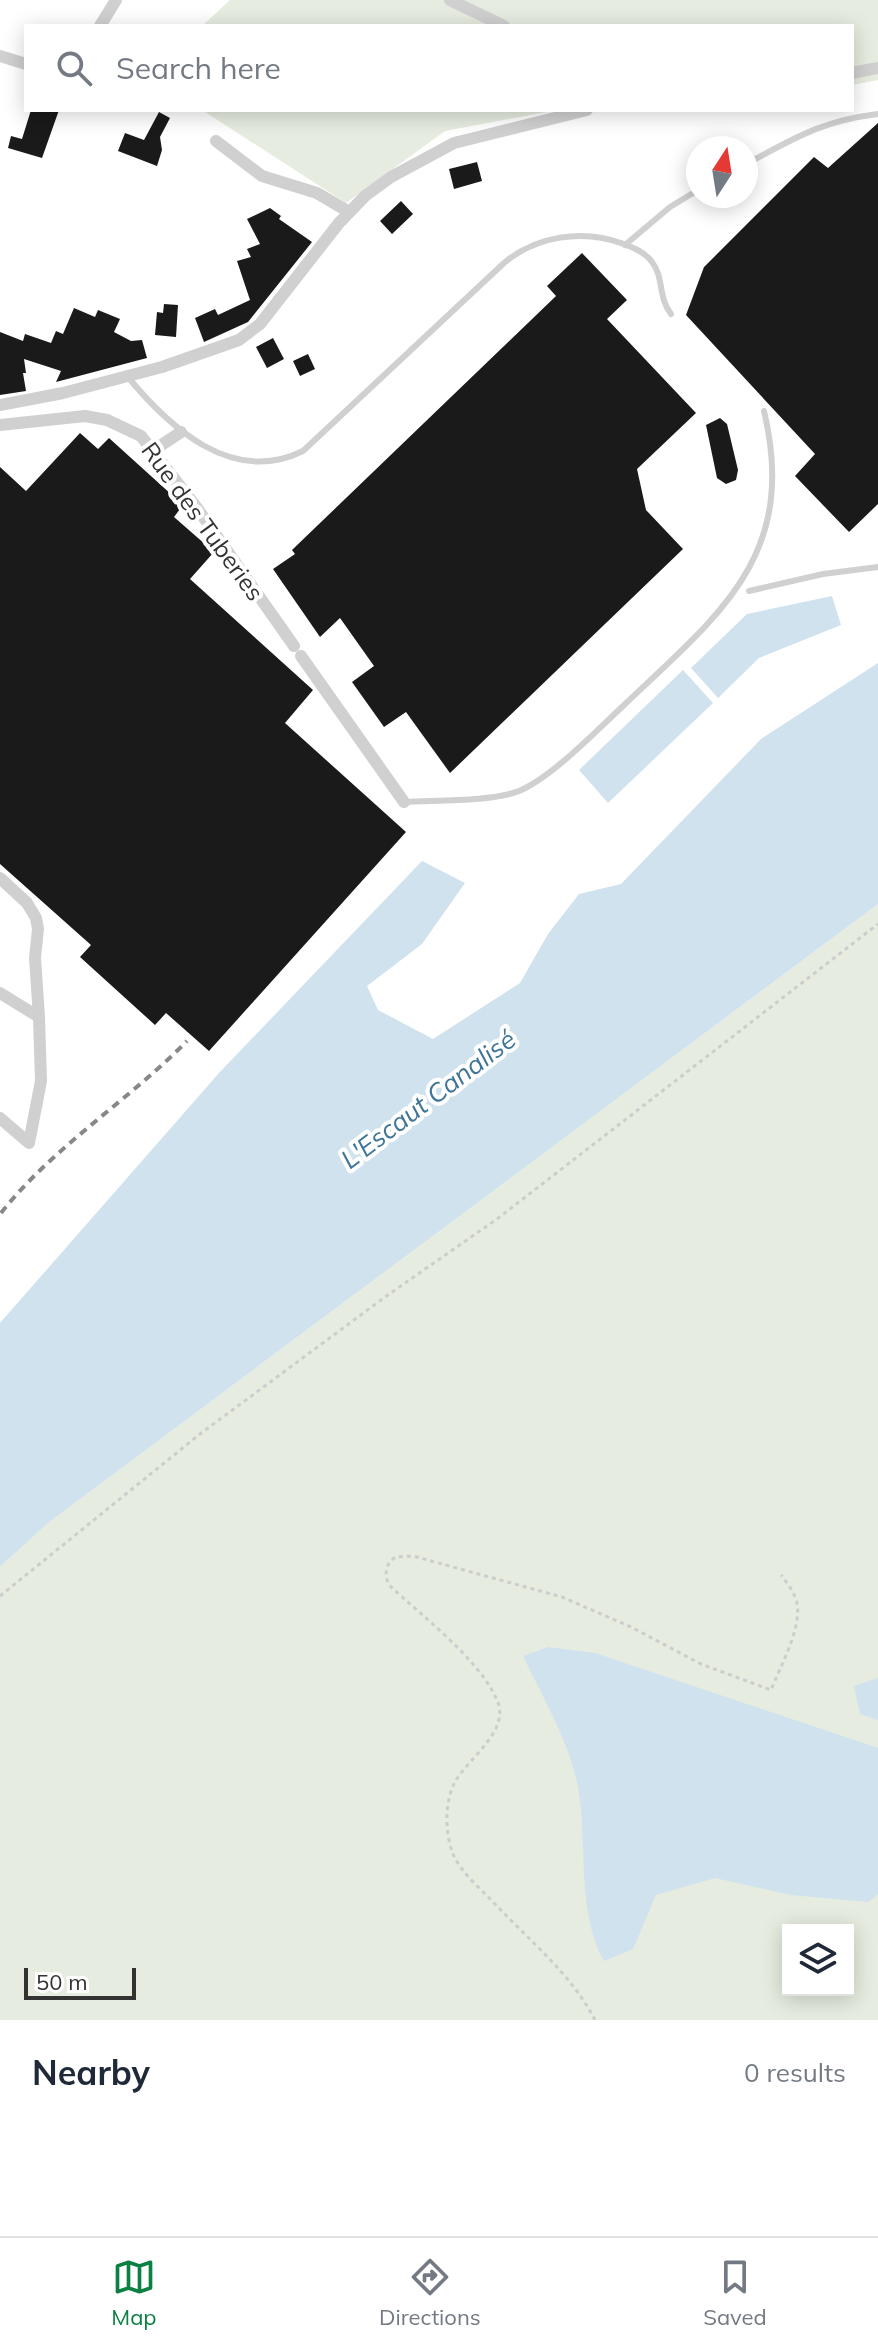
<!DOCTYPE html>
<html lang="en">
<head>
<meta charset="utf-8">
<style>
	:root { --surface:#fff; --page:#f2f2f3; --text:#1f2937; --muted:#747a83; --line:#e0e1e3; --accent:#0b8043 }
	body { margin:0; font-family:Mulish,sans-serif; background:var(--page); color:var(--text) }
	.controls { position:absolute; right:24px; bottom:24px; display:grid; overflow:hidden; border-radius:0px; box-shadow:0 4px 20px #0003 }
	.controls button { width:72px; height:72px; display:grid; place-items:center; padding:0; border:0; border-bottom:2px solid var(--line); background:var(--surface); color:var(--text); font:40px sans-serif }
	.compass { position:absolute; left:686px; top:136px; width:72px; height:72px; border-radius:50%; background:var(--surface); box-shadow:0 4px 20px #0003; rotate:12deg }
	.scale { position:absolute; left:24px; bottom:20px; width:112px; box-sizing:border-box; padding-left:8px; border:4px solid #333; border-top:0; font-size:22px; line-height:28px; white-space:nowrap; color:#333; -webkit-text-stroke:6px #fff; paint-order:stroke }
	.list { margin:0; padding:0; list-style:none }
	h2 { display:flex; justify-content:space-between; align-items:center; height:104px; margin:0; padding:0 32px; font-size:34px }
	h2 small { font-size:26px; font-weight:400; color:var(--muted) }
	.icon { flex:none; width:44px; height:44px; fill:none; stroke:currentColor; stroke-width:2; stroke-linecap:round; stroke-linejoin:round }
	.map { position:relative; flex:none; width:878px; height:2020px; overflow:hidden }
	.search { position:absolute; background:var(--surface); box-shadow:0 4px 20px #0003; left:24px; right:24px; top:24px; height:88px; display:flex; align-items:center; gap:20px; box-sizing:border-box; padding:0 28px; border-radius:0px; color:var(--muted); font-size:30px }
	.sheet { height:216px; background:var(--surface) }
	nav { display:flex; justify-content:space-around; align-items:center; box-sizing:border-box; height:112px; border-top:2px solid var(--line); background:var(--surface); font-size:22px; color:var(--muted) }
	nav a { display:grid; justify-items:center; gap:4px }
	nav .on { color:var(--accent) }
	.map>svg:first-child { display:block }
	.green { fill:#e6ecdf; fill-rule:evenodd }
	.water { fill:#cfe2ee }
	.building { fill:#1a1a1a }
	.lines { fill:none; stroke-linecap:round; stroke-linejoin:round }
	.path { stroke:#cdcdcd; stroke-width:3; stroke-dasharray:4 4; stroke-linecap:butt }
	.lane { stroke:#d0d0d0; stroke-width:6 }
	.street { stroke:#d0d0d0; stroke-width:12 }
	.rail { stroke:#888; stroke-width:4; stroke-dasharray:8 6; stroke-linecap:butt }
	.labels { text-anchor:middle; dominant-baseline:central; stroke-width:8; stroke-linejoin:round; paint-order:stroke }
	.street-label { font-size:24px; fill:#333; stroke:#fff }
	.water-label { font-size:26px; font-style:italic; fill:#3f7597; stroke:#fff }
</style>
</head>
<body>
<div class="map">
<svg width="878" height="2020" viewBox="0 0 878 2020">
	<rect width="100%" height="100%" fill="#fff"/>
	<path class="green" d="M230,0h648v80l-26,5v-59h-650z
		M202,110h355l-112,21 -99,72z
		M878,904v1116h-878v-453l48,-44zM788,1930h60v60h-60z"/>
	<path class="water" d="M832,596l9,29 -82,33 -41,40 -27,-30 56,-54z
		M878,663v241l-830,619 -48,44v-244l219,-250 203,-212 43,22 -43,61 -55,42 11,24 55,29 87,-56 28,-49 31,-40 42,-10 140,-145z
		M683,670l30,33 -105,100 -29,-33z
		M548,1647l47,6 283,95v146l-10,8 -77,-7 -76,-17 -59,17 -23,54 -29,12c-28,-49 -16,-120 -26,-174 -9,-46 -35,-89 -55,-131z
		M878,1678v42l-18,-6 -6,-28z"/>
	<path class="building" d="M31,110h28l-17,48 -34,-10 3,-12 11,3z
		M159,112l11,6 -10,19 2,13 -5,16 -39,-15 7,-18 19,7z
		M878,123v381l-29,28 -54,-56 20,-22 -129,-139 18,-48 110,-110 14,11z
		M477,162l5,19 -28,8 -5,-20z
		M401,201l12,13 -21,20 -12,-13z
		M270,208l11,8 -2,3 33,23 -64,80 -44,20 -9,-24 20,-9 3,6 32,-15 -13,-39 14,-4 -4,-8 13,-5 -13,-25z
		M582,253l45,47 -20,19 89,94 -59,56 9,41 37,39 -233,224 -44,-61 -22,15 -32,-45 22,-16 -34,-48 -20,19 -47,-68 22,-15 -3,-4 264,-254 -9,-10z
		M164,304l14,1 -2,32 -21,-2 2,-23 6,1z
		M74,308l21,9 3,-7 22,9 -6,13 17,9 11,-1 5,18 -91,24 5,-11 -37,-12 2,14h-3l3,18 -26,4v-63l23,9 2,-7 26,9 5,-12 7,3z
		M273,338l11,21 -17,9 -11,-21z
		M308,354l7,15 -15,7 -7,-15z
		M720,418l7,6 11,46 -2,10 -10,4 -9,-6 -11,-53z
		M80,433l18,16 11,-11 74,67 -9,12 40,35 -24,27 123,111 -28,33 121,109 -197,219 -43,-38 -11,12 -75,-68 11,-12 -91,-81v-397l26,24z"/>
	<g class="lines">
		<path class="path" d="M0,1596l200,-162 185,-137 112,-78 381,-295
			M595,2020c-23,-45 -65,-79 -99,-115 -15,-16 -34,-31 -43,-51 -8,-21 -9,-51 2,-72 13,-24 56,-51 42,-82 -18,-41 -75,-84 -108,-115 -5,-10 -4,-22 7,-28l17,-1 149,41 69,30 70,37 70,26c9,-23 35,-69 24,-93 -3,-8 -9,-15 -14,-22"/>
		<path class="lane" d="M746,164c49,-26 75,-43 132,-50
			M625,245l45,-38 28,-17
			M127,376c42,51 105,110 176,75l201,-188c32,-27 78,-34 117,-20 11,4 24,9 31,19 12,15 6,36 19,52
			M749,591l74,-17 55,-7
			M404,802c32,-2 86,0 115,-11 33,-14 76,-59 103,-84 95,-91 177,-149 142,-296"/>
		<path class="street" d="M450,0l54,26
			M100,26l16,-26
			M0,56l26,8
			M852,73l26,-5
			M216,141l46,35 55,17 32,19
			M0,405l63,-12 99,-26 77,-27 21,-16 79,-101 26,-27 26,-19 63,-34 133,-33
			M0,425l85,-9 22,4 34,16 56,72 97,138
			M154,450l27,-18
			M301,656l103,146
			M0,878l27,25 9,15 2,11 -3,29 4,59
			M0,993l39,24 2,64 -12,62 -29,-25"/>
		<path class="rail" d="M1,1213c53,-67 126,-111 186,-172"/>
	</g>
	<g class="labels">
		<g class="street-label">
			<text transform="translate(203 521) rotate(54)">Rue des Tuberies</text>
		</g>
		<g class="water-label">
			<text transform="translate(428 1099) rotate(-37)">L'Escaut Canalisé</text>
		</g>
	</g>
</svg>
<div class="controls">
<button><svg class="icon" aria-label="layers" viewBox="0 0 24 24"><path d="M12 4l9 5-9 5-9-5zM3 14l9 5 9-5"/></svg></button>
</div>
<svg class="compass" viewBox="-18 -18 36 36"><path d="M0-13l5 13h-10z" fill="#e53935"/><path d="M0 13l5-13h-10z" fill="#747a83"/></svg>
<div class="scale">50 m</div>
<div class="search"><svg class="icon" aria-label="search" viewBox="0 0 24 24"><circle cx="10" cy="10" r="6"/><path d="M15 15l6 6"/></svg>Search here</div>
</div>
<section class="sheet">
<h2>Nearby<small>0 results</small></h2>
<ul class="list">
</ul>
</section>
<nav>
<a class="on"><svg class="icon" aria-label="map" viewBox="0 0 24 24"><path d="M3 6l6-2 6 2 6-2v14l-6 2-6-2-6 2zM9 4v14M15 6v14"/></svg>Map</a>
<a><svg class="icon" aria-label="directions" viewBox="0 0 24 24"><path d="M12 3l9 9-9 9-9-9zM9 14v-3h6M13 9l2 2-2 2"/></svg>Directions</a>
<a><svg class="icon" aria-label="saved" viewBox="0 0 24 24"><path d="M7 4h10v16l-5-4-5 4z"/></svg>Saved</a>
</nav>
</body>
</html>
